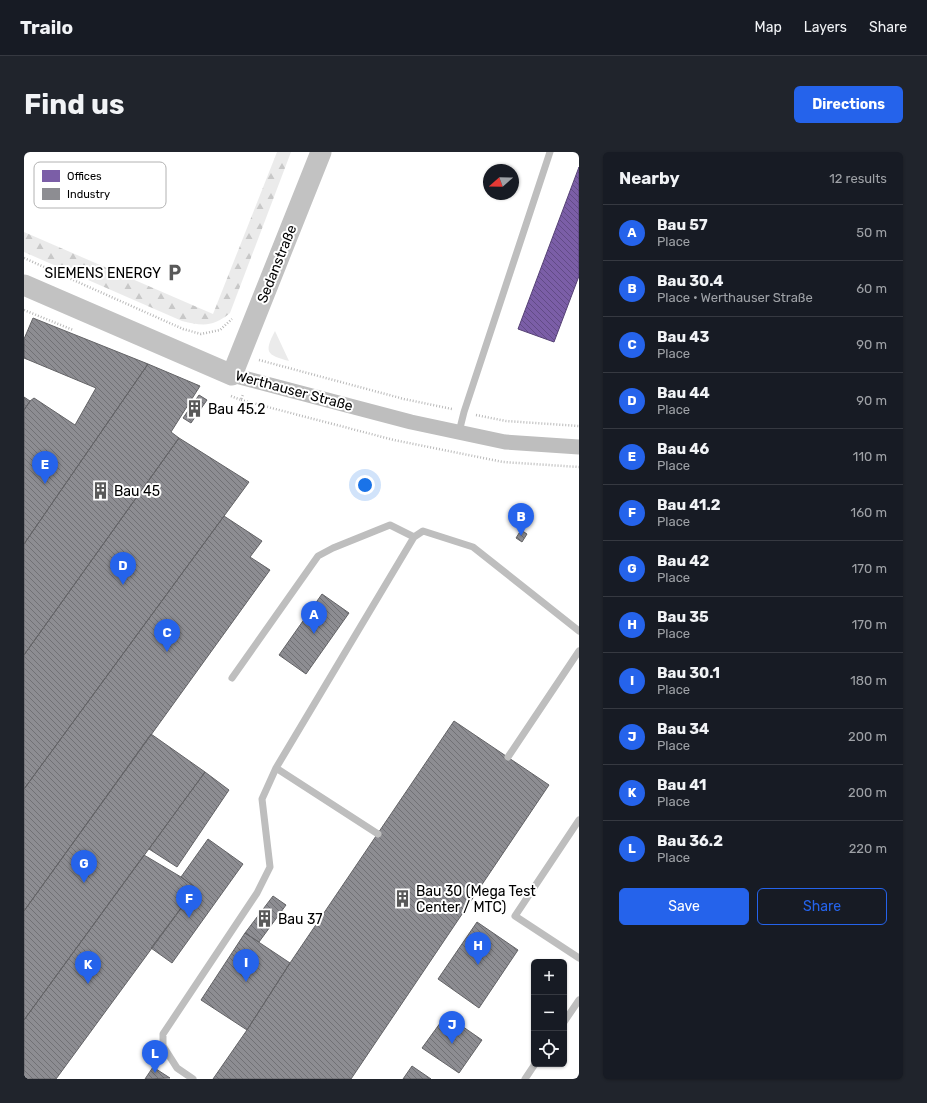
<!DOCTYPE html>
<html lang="en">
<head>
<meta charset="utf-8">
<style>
	:root { --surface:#171b24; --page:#20242c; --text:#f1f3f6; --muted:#9ea1a6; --line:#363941; --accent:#2563eb }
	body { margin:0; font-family:Rubik,sans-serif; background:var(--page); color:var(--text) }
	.controls { position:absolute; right:12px; bottom:12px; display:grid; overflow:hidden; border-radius:6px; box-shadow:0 1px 3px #0004 }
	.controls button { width:36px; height:36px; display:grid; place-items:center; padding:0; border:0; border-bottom:1px solid var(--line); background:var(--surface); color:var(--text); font:20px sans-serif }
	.compass { position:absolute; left:459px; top:12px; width:36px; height:36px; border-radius:50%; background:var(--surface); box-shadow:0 1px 3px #0004; rotate:250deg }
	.you { position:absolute; left:341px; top:333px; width:14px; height:14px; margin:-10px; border:3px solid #fff; border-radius:50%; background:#1a73e8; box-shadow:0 0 0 6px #1a73e833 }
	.badge { display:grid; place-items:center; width:26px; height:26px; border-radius:50%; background:var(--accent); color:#fff; font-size:13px; font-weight:700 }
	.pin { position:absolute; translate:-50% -33px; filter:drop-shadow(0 1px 2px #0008) }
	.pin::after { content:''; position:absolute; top:21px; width:14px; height:12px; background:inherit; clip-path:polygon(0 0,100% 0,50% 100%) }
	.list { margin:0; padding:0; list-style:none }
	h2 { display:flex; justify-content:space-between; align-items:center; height:52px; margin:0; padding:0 16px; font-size:17px }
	h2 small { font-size:13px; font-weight:400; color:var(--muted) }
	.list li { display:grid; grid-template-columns:26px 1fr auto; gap:12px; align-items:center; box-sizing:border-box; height:56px; padding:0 16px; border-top:1px solid var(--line) }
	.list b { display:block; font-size:15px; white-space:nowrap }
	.list p { margin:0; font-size:13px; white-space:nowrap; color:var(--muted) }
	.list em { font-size:13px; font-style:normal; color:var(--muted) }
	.actions { display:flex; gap:8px; padding:12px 16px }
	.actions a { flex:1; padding:9px 0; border:1px solid var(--accent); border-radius:6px; text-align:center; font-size:14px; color:var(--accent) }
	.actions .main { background:var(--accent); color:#fff }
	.icon { flex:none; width:22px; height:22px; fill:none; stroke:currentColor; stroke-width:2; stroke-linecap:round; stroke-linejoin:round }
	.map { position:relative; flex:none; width:555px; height:927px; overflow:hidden; border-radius:6px }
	header { display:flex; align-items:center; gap:24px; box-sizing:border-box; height:56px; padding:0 20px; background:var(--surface); border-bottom:1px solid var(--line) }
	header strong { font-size:19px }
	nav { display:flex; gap:22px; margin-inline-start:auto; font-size:14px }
	.intro { display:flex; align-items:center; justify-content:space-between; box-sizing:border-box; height:96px; padding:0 24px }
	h1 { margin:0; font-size:28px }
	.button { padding:10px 18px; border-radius:6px; background:var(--accent); color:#fff; font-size:14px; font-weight:700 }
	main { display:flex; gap:24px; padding:0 24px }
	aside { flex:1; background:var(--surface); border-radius:6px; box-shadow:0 1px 3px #0004 }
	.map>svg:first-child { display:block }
	.green { fill:#ebebeb }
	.forest { fill:url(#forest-firs) }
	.offices { fill:url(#offices-back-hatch); stroke:#564275 }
	.industry { fill:url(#industry-back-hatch); stroke:#636366 }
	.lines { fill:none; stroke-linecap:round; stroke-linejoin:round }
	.path { stroke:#b9b9b9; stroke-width:2.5; stroke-dasharray:1 2; stroke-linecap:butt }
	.service { stroke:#bebebe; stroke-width:7 }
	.minor { stroke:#bebebe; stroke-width:15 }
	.secondary { stroke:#c2c2c2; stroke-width:21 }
	.labels { text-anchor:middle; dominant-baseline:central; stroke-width:4; stroke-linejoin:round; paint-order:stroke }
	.street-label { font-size:14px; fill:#000; stroke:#fff }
	.poi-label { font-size:14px; fill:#000; stroke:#fff; text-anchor:start }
	.key { fill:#fff; stroke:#b2b2b2; stroke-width:1 }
	.key-label { font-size:11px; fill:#000 }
</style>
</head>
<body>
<header>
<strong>Trailo</strong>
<nav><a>Map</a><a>Layers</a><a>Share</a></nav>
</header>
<div class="intro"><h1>Find us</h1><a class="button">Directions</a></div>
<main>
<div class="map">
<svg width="555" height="927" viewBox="0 0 555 927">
	<defs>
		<pattern id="forest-firs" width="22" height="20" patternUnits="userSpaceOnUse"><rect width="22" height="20" fill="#ebebeb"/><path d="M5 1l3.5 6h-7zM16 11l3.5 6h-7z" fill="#c8c8c8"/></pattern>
		<pattern id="offices-back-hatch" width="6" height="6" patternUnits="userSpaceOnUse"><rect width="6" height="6" fill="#7b5ea7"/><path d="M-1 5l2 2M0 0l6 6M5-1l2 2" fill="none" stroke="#624b86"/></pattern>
		<pattern id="industry-back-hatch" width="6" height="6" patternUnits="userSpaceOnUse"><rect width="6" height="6" fill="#8d8d92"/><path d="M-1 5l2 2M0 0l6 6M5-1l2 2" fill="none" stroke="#717175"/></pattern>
	</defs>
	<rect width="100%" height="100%" fill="#fff"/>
	<path class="green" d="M251,179l14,30c-23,-6 -25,-9 -14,-30z"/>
	<path class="forest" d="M253,0h14l-61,161c-17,14 -27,13 -48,8l-158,-69v-20l189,82z"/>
	<path class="offices" d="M555,15v109l-25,66 -36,-13z"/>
	<path class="industry" d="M9,166l115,46 -124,180v-134l6,-9 4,-3 41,27 21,-37 -72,-30v-19z
		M124,212l52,22 -29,46 8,6 -155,217v-111z
		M175,243l8,5 -16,23 -8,-5z
		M0,245l6,4 -6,9z
		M155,286l70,44 -225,307v-134z
		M200,364l38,25 -12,16 20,13 -246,341v-122z
		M497,378l6,4 -5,8 -6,-4z
		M298,442l27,19 -43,61 -27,-19z
		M430,569l95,64 -198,294h-138l34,-49 43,-67z
		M127,582l54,38 -181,248v-109z
		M181,620l24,18 -52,77 -28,-18z
		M184,687l35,25 -71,99 -21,-15 45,-60 -15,-11z
		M120,703l37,22 15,11 -140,191h-32v-59z
		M249,744l13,9 -27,37 -14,-9z
		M453,770l41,28 -39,58 -41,-29z
		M221,781l45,30 -43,67 -46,-30z
		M422,863l36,25 -23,33 -37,-25z
		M388,914l19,13h-28z
		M129,915l17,11 -25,1z"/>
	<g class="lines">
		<path class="path" d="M0,106l159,71 18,5 19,-4 12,-11
			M0,158l49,20
			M235,208l145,39 48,10
			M207,244l10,4 2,-6
			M217,248l153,40 109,22 76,5
			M452,263l30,6 73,5"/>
		<path class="service" d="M435,280l5,-20 86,-260
			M208,526l86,-122 15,-8 57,-23 24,12
			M484,605l71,-106
			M555,668l-64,96 64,42
			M354,682l-102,-66 138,-231 9,-6 50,16 106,84
			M540,870l15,-22
			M169,927l-16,-11 -14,-22v-12l94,-141 13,-26 -8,-68 14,-31
			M501,927l10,-15"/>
		<path class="minor" d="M208,223l179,47 94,20 74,5"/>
		<path class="secondary" d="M0,133l208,90 89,-223"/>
	</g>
	<defs>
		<symbol id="parking-bare" viewBox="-9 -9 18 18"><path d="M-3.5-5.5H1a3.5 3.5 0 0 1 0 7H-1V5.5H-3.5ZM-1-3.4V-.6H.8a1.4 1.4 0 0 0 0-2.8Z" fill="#595959" stroke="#fff" stroke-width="2.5" paint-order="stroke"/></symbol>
		<symbol id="building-bare" viewBox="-9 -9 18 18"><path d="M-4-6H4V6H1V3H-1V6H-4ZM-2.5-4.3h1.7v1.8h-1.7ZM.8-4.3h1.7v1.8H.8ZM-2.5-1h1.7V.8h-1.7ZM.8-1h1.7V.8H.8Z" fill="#595959" stroke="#fff" stroke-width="2.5" paint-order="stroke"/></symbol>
	</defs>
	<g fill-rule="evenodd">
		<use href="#parking-bare" x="138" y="108" width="25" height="25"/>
		<use href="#building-bare" x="158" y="244" width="25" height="25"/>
		<use href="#building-bare" x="64" y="326" width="25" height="25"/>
		<use href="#building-bare" x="366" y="734" width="25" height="25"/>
		<use href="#building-bare" x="228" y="754" width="25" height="25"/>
	</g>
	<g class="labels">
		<g class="street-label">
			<text transform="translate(253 112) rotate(-68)">Sedanstraße</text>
			<text transform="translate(270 239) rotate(15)">Werthauser Straße</text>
		</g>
		<g class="poi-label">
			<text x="137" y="121" text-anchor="end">SIEMENS ENERGY</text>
			<text x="184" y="257">Bau 45.2</text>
			<text x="90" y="339">Bau 45</text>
			<text x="392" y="739">Bau 30 (Mega Test<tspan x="392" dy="16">Center / MTC)</tspan></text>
			<text x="254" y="767">Bau 37</text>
		</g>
	</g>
	<rect x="10" y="10" width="132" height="46" rx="6" class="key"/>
	<rect x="18" y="18" width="18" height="12" fill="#7b5ea7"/>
	<rect x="18" y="36" width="18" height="12" fill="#8d8d92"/>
	<g class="key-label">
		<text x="43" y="28">Offices</text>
		<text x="43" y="46">Industry</text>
	</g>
</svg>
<div class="controls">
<button>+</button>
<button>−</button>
<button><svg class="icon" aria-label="locate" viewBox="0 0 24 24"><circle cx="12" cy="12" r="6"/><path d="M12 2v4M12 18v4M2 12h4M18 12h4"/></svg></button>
</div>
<svg class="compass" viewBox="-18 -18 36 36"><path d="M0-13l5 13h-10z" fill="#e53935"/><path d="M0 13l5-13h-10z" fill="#9ea1a6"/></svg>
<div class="you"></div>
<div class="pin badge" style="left:290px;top:482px">A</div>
<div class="pin badge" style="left:497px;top:384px">B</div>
<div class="pin badge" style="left:143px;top:500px">C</div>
<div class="pin badge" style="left:99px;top:433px">D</div>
<div class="pin badge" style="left:21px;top:332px">E</div>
<div class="pin badge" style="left:165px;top:766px">F</div>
<div class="pin badge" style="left:60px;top:731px">G</div>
<div class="pin badge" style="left:454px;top:813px">H</div>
<div class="pin badge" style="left:222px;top:830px">I</div>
<div class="pin badge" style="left:428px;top:892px">J</div>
<div class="pin badge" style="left:64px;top:832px">K</div>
<div class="pin badge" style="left:131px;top:921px">L</div>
</div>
<aside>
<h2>Nearby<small>12 results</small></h2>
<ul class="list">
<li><span class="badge">A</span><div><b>Bau 57</b><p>Place</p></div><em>50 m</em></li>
<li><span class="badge">B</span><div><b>Bau 30.4</b><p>Place · Werthauser Straße</p></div><em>60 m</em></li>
<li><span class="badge">C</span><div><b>Bau 43</b><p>Place</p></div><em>90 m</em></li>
<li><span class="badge">D</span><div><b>Bau 44</b><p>Place</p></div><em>90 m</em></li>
<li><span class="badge">E</span><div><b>Bau 46</b><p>Place</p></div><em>110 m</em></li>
<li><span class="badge">F</span><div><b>Bau 41.2</b><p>Place</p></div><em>160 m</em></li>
<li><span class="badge">G</span><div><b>Bau 42</b><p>Place</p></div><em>170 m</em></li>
<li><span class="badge">H</span><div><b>Bau 35</b><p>Place</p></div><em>170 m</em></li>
<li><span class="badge">I</span><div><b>Bau 30.1</b><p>Place</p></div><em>180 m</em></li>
<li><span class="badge">J</span><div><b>Bau 34</b><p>Place</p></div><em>200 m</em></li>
<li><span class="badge">K</span><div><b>Bau 41</b><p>Place</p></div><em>200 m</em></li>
<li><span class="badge">L</span><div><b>Bau 36.2</b><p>Place</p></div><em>220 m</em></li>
</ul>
<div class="actions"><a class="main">Save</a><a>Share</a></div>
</aside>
</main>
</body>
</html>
